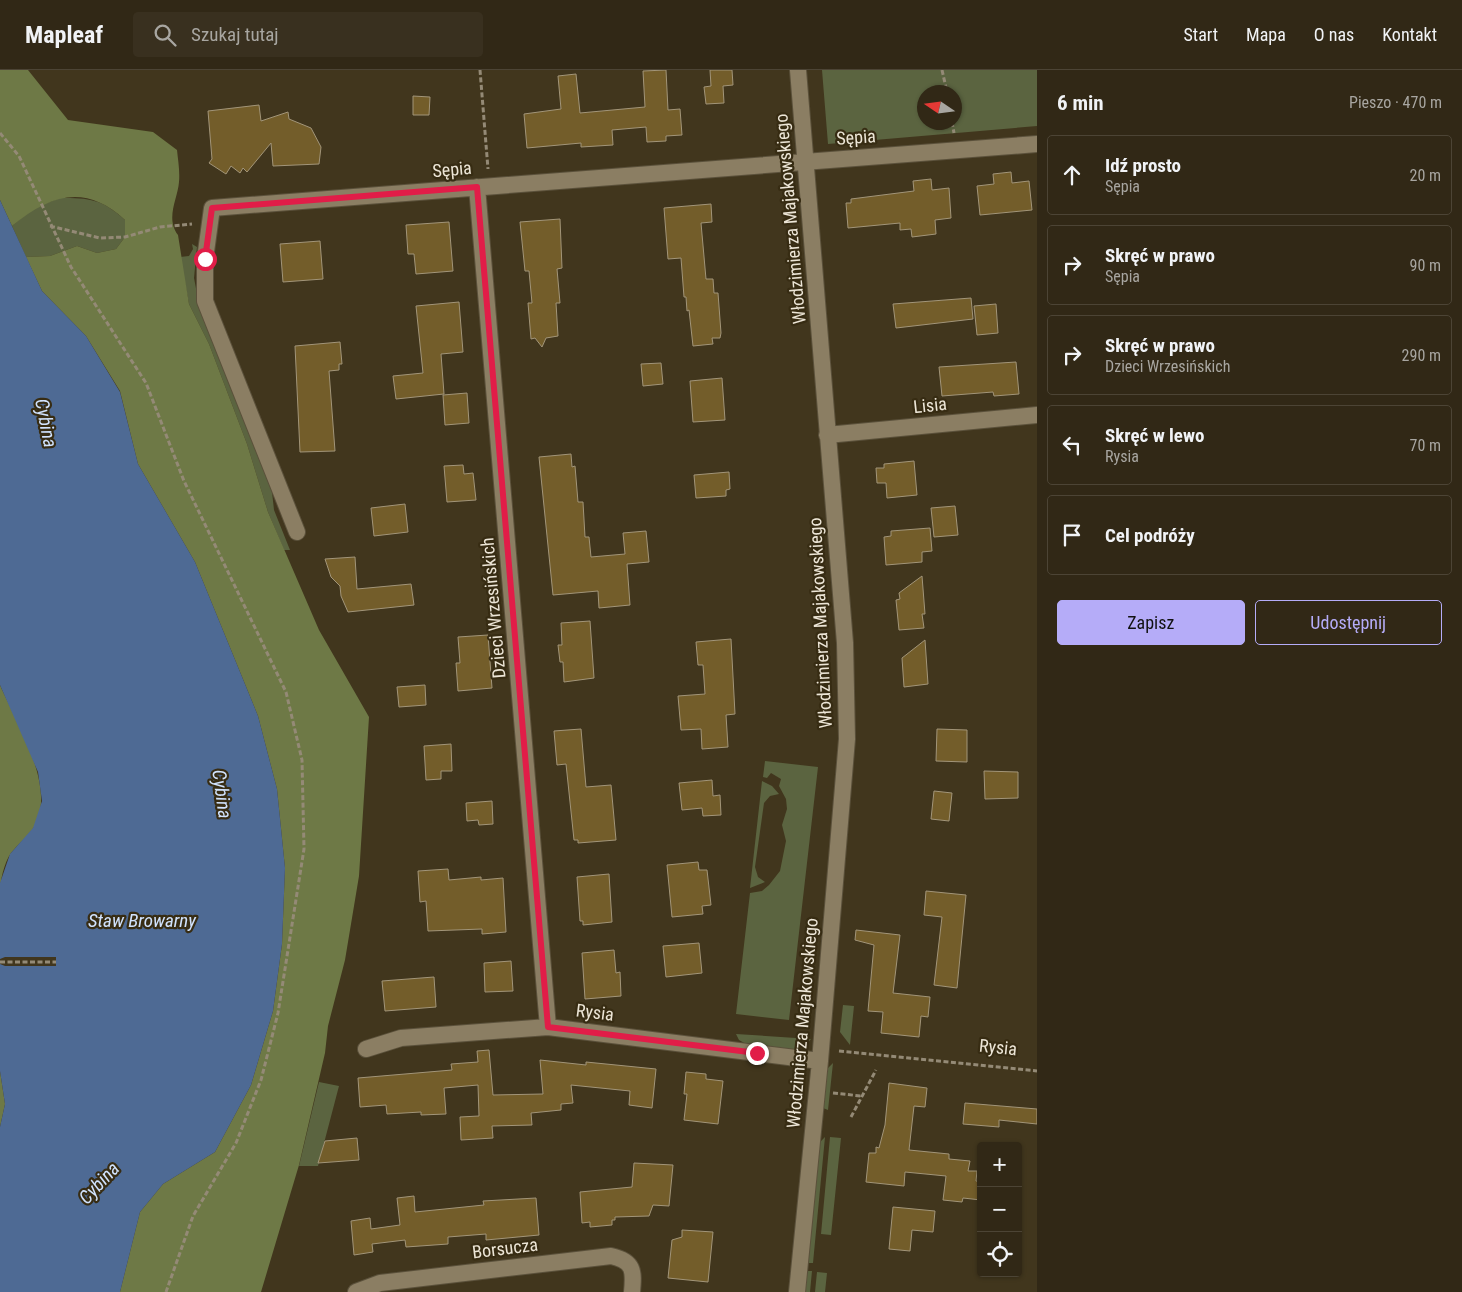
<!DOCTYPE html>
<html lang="pl">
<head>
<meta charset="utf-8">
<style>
	:root { --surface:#312816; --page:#39301f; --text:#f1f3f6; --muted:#a8a6a1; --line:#4c4435; --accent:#b5acf8 }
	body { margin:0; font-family:"Roboto Condensed",sans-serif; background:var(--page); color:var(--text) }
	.controls { position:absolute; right:15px; bottom:15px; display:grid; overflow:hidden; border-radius:5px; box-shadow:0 1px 4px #0004 }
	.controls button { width:45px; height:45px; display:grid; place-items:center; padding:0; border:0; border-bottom:1px solid var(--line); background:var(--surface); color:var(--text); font:25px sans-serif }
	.compass { position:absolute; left:917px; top:15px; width:45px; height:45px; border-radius:50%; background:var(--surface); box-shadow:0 1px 4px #0004; rotate:283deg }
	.stop { position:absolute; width:15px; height:15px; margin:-11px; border:4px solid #e11d48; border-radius:50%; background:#fff }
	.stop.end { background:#e11d48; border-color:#fff; box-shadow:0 1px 5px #0008 }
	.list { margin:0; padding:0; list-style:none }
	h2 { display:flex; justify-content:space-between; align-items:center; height:65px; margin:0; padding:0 20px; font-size:21px }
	h2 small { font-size:16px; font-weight:400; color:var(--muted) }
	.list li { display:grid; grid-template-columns:32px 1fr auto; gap:15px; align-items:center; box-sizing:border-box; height:80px; margin:0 10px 10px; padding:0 10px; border:1px solid var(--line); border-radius:5px }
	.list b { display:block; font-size:19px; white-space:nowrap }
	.list p { margin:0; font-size:16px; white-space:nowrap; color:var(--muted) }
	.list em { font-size:16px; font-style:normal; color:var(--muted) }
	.actions { display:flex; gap:10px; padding:15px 20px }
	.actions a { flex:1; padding:11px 0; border:1px solid var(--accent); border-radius:5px; text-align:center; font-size:18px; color:var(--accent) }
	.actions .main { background:var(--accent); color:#111 }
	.icon { flex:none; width:28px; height:28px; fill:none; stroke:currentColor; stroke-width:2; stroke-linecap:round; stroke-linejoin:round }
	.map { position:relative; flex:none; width:1037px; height:1222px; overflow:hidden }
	header { display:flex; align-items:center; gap:30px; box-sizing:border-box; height:70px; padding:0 25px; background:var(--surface); border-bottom:1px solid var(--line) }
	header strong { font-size:24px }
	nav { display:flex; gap:28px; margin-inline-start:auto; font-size:18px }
	.search { width:350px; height:45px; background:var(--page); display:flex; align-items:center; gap:12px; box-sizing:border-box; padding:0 18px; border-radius:5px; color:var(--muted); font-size:19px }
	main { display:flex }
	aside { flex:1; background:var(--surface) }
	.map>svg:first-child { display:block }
	.green { fill:#5b6440; fill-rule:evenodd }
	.forest { fill:#6e7946 }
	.water { fill:#4e6a94 }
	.pier { fill:#41361d }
	.building { fill:#735d2a; stroke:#a29579 }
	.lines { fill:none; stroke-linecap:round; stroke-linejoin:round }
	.street-casing { stroke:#5b513b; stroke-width:18 }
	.path { stroke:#948a76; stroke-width:3; stroke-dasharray:5 2.5; stroke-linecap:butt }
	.street { stroke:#8b7e63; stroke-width:16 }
	.route { stroke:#e11d48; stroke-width:6 }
	.labels { text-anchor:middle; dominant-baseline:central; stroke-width:4.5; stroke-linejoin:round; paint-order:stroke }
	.street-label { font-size:18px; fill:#ede6d7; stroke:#372c13 }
	.water-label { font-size:19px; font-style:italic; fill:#d1e3fe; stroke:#372c13 }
</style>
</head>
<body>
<header>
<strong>Mapleaf</strong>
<div class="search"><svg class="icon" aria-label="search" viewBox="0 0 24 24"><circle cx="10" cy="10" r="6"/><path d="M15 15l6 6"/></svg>Szukaj tutaj</div>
<nav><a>Start</a><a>Mapa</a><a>O nas</a><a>Kontakt</a></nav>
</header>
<main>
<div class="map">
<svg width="1037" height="1222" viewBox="0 0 1037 1222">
	<rect width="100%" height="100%" fill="#41361d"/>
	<path class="green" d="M822,0h215v56l-209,18zM924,22h30v30h-30z
		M60,128c30,0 42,1 65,22v17l-9,12 -19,4 -20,-7 -27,10 -24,1 -14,-31 21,-18z
		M192,174l5,3 -3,31 6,31 71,174 3,27 16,40h-6l-16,-38 -21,-68 -38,-100 -20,-40 -9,-47 9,-1 4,-7z
		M765,691l53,6 -29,253 -53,-6 14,-121 12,-2 7,-6 11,-14 6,-30 -4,-16 5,-16 -1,-10 -7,-13 2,-7 -10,-6 -4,5 -4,-1z
		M762,711l10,5 7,8 -9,2 -6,7 -9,64 3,10 7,5 -15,6z
		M843,935l11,1 -4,39 -10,-13z
		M736,964l75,5c-15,19 -44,8 -65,5l-7,-4z
		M833,993l-5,47 -5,-2 4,-39z
		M319,1012l20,4 -21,80h-19z
		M825,1067l-12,126h-5l12,-121z
		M830,1067l11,1 -10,97 -10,-1z
		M807,1201h5l-2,21h-5z
		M817,1202l10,1 -2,19h-10z"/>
	<path class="forest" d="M0,0h28l40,50 85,12 24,18c1,10 3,21 2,32 -1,16 -14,36 -1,53l11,69 20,40 38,100 21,68 51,118 50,87 -10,159 -14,84 -17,66 -3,27 -26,112 -38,127h-141l20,-80 23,-28 52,-32 36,-67 22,-74 9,-67 3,-76 -8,-79 -19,-73 -63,-154 -57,-98 -18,-73 -34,-55 -44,-45 -16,-34 24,-1 27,-10 20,7 19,-4 9,-12v-17c-40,-37 -75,-25 -113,6l-12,-26z
		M0,615c16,37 60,107 32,145 -6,8 -15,15 -21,23 -7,10 -11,28 -11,40z
		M0,1001l5,33 -5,23z"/>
	<path class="water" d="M0,130l42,91 44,45 34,56 18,72 57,98 63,154 19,73 8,79 -3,76 -9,67 -22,74 -36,67 -52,32 -23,28 -20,80h-120v-165l5,-23 -5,-33v-188l10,-29 23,-26 9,-27 -4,-29 -38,-87z"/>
	<path class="pier" d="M5,887h51v9h-51l-5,-2v-5z"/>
	<path class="building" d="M666,0l2,40 12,-1 2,26 -16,1v5l-19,1 -1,-15 -34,3 1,15 -32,2v-4l-54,5 -3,-34 37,-5 -3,-33 18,-2 4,39 65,-6 -2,-36z
		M710,0h22l1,15 -10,1 1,17 -18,1 -2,-17 7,-1z
		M413,26l17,1 -1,18h-16z
		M259,35l2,16 27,-9 1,7 22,9 10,19 -2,17 -46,2 -2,-23 -24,29 -4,-4 -3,5 -9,-7 -5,8 -17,-11 3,-4 -4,-48z
		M1011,102l1,11 17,-2 3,29 -52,5 -3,-29 17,-2 -1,-10z
		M931,109l1,11 17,-2 2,30 -16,2 1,14 -24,3 -1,-8 -11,1v-7l-52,5 -2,-25h5v-4l63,-8 -1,-10z
		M711,134l1,18 -11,1 5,56h7l1,14h4l3,40 -1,5h-8l1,6 -20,2 -4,-36 -2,1 -1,-14h-2l-3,-39 -13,1 -4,-51z
		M560,149l2,49 -5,1 3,34h-4l2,33 -12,2 -4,9 -7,-9 -4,1 -3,-36h4l-3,-32h-4l-5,-49z
		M449,152l4,49 -37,3 -2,-20h-6l-2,-29z
		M320,171l3,38 -40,3 -3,-38z
		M971,228l2,21 -77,9 -3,-24z
		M459,232l4,50 -22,2 3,40 -48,5 -3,-23 30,-3 -7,-67z
		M996,234l2,29 -21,2 -3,-29z
		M340,272l2,22h-3v6l-10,1 6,80 -35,1 -5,-106z
		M1016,292l3,32 -25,2 -1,-4 -51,4 -3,-29z
		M661,293l2,21 -20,2 -2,-22z
		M722,308l3,42 -32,2 -3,-41z
		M467,323l2,30 -24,2 -2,-30z
		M571,384l1,13 3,-1 3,36h5l2,35h4l2,20 34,-3 -2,-21 23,-2 3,31 -22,2 3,41 -31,3 -1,-17 -45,4 -14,-138z
		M914,391l3,34 -30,3 -1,-15h-9l-1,-15h8v-4z
		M463,395l1,9 9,-1 3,27 -29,2 -3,-36z
		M729,402l1,17 -4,1v6l-30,2 -2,-23z
		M405,434l3,28 -34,4 -3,-28z
		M955,436l3,29 -24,2 -3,-29z
		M930,458l2,23 -10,1v10l-36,3 -2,-28 7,-1v-5z
		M355,487l2,32 54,-5 3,21 -66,7 -7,-16 -1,-10 -9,-9 -6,-18z
		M922,506l3,38h-3l2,14 -25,2 -3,-30 4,-1 -1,-6z
		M590,551l4,57 -30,4 -1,-20h-3l-2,-17h4l-1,-22z
		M488,565l4,53 -34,3 -2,-28h4l-2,-26z
		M731,569l4,75 -9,1 2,32 -26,2 -1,-20 -20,1 -3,-34 27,-2 -2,-29h-5l-2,-23z
		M925,570l3,44 -24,3 -2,-29z
		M425,615l1,20 -27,2 -2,-20z
		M581,659l5,58 25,-2 5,55 -38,3v-3h-4l-8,-76 -9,1 -3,-34z
		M937,659l30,1v32l-31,-1z
		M451,674l1,27h-11v8l-15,1 -2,-34z
		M984,701l34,1v26l-33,1z
		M712,710l1,16 7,-1 1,20 -18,1 -1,-8 -20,2 -3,-27z
		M934,721l18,2 -3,28 -18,-2z
		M492,731l1,23 -14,1 -1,-5 -11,1 -1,-18z
		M698,792l1,8h8l4,35 -9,1 1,8 -31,3 -5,-52z
		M448,799l1,11 32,-3v3l22,-2 3,54 -24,2v-5l-54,2 -2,-30 -6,1 -2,-31z
		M609,804l3,48 -29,3v-4h-3l-3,-44z
		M926,821l40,4 -9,93 -23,-3 8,-68 -18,-2z
		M856,860l44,5 -7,58 37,4 -2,20 -7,-1 -2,21 -38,-4 2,-21 -15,-1 6,-66 -19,-5z
		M699,873l3,30 -36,4 -3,-31z
		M614,880l2,23 4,-1 1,24 -36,3 -3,-46z
		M511,891l2,30 -28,1 -1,-29z
		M434,907l2,30 -51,4 -3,-30z
		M489,980l4,45 50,-1 -3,-34 46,5v-3l70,7 -4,39 -23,-3 1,-14 -59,-6 2,18 -12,1v6l-30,3 1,12 -40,1 1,12 -32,2 -1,-23 19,-1 -1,-31 -34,3 2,26 -25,1v-3l-34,2 -1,-9 -26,2 -2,-29 94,-8 -1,-6 27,-2 -1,-11z
		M686,1002l20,2v5l17,2 -5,43 -34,-4 3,-26h-3z
		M889,1013l38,5 -2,19 -11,-1 -5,44 40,4v5l21,2 -2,10h9l-1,10 5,1v18l-18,-2 -1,4 -19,-2 3,-24 -41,-4 -1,14 -38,-4 3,-29h7v-6l3,1 6,-23z
		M965,1033l72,6v15l-38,-4v7l-36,-3z
		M357,1068l2,22 -41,3 7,-22z
		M634,1093l39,2 -4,41 -16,-1 -4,11 -34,1v3h-3v5l-22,2v-5l-8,1 -2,-31 52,-5z
		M414,1126l1,16 69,-7 -1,-4 53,-3 3,37 -53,5v-6l-38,3v7l-42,3 -1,-7 -33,4 1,8 -19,3 -3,-34 19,-3 1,11 29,-4 -3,-27z
		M893,1137l42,4 -2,21 -21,-2 -2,21 -21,-2z
		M682,1160l31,2 -5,50 -40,-4 4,-38 10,-3z"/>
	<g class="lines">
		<defs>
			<path id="street" d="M477,117l71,840
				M827,365l210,-20
				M297,462l-92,-231v-42l7,-51 825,-64
				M366,979l35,-11 147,-11 272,34
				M356,1222l24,-9 231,-27c23,5 23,15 21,36
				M797,1222l23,-231 27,-322 -2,-96 -47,-573"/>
		</defs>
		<use href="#street" class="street-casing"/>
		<path class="path" d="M480,0l8,99
			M942,0l5,22
			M952,52l2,11
			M0,63l19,23 52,111 75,116 38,98 102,211 16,68 2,89 -26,164 -17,67 -25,63 -43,73 -27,76
			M50,156l50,12 25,-1 35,-10 32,-3
			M0,892h56
			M839,981l198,20
			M833,1023l28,3
			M851,1047l25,-47"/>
		<use href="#street" class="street"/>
	</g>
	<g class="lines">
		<path class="route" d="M205,189l7,-51 265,-21 71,840 209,26"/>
	</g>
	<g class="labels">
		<g class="street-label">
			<text transform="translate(856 67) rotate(-4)">Sępia</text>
			<text transform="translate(452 99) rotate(-5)">Sępia</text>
			<text transform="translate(790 149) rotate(-95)">Włodzimierza Majakowskiego</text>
			<text transform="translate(930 335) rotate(-6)">Lisia</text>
			<text transform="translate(493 538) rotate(-95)">Dzieci Wrzesińskich</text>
			<text transform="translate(820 553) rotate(-93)">Włodzimierza Majakowskiego</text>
			<text transform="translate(595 942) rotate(7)">Rysia</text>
			<text transform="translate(802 953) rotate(-85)">Włodzimierza Majakowskiego</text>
			<text transform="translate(998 977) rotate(6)">Rysia</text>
			<text transform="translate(505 1178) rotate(-7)">Borsucza</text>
		</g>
		<g class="water-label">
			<text transform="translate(46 353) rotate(79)">Cybina</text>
			<text transform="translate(222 724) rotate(82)">Cybina</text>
			<text x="142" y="850">Staw Browarny</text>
			<text transform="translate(99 1113) rotate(-47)">Cybina</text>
		</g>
	</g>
</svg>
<div class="controls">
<button>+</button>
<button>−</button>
<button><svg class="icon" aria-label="locate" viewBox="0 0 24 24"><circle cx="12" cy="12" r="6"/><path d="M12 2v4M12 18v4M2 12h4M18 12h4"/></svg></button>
</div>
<svg class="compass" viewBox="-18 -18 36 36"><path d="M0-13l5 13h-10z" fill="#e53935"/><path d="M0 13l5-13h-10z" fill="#a8a6a1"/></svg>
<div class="stop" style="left:205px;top:189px"></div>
<div class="stop end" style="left:757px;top:983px"></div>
</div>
<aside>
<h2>6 min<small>Pieszo · 470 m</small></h2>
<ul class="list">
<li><svg class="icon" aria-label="ahead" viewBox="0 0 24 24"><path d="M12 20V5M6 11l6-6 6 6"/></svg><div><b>Idź prosto</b><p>Sępia</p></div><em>20 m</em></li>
<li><svg class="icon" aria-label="right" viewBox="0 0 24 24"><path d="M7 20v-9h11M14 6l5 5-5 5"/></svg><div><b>Skręć w prawo</b><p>Sępia</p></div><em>90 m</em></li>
<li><svg class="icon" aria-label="right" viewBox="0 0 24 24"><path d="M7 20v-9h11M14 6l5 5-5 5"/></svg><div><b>Skręć w prawo</b><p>Dzieci Wrzesińskich</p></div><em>290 m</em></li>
<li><svg class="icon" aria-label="left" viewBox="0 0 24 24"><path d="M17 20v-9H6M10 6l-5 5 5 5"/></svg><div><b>Skręć w lewo</b><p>Rysia</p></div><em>70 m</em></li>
<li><svg class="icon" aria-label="arrive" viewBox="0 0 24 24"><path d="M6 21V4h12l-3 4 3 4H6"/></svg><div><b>Cel podróży</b></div></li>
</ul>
<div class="actions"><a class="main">Zapisz</a><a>Udostępnij</a></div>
</aside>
</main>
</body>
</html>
